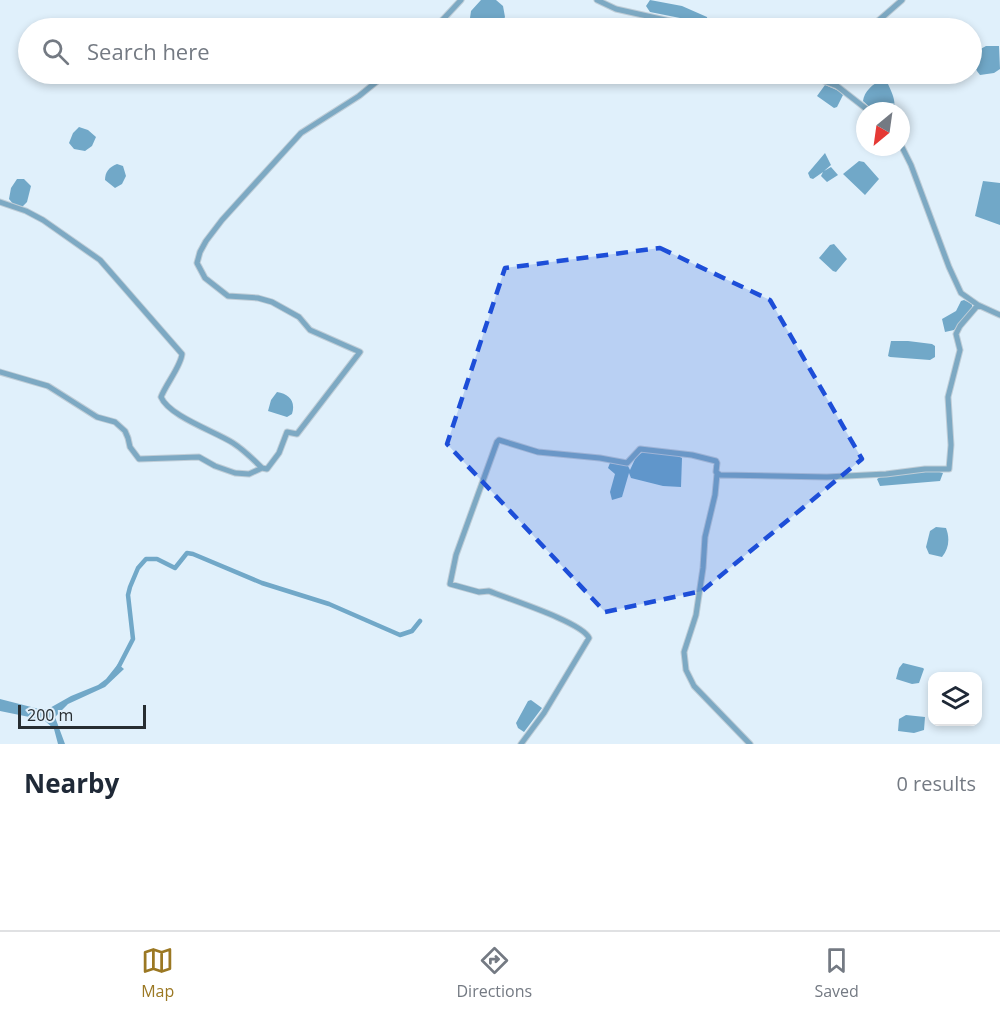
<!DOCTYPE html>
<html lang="en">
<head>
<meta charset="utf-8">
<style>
	:root { --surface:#fff; --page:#f6f6f7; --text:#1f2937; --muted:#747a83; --line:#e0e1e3; --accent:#9b7823 }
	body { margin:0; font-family:"Open Sans",sans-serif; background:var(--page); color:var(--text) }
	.controls { position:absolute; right:18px; bottom:18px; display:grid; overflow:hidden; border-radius:12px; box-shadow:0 3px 9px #0003 }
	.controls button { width:54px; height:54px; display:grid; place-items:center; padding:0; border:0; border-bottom:2px solid var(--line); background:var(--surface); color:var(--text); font:30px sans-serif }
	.compass { position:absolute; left:856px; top:102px; width:54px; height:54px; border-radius:50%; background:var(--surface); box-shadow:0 3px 9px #0003; rotate:209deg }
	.scale { position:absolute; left:18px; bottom:15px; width:128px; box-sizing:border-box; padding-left:6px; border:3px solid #272d31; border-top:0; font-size:16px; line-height:21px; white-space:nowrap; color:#272d31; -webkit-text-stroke:4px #e0f0fb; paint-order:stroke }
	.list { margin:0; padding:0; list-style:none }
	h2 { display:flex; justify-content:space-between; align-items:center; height:78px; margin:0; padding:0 24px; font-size:26px }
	h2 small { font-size:20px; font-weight:400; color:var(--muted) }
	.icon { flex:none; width:33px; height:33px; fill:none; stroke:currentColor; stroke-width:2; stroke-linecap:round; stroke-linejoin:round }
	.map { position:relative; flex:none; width:1000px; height:744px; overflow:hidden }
	.search { position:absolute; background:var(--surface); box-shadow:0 3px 9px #0003; left:18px; right:18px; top:18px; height:66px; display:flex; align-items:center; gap:15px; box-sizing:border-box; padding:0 21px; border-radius:33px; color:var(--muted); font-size:22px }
	.sheet { height:186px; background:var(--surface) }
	nav { display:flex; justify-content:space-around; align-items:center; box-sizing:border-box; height:84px; border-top:2px solid var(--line); background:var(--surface); font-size:16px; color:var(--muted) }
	nav a { display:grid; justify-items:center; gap:3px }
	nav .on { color:var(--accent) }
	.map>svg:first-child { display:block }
	.water { fill:#71a8c8 }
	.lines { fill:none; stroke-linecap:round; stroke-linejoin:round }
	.canal { stroke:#71a8c8; stroke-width:4.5 }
	.minor-casing { stroke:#bfcdd7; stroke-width:7 }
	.minor { stroke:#7da9c3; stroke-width:5 }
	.marked { fill:#1d4ed8; fill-opacity:0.2; stroke:#1d4ed8; stroke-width:4.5; stroke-dasharray:12 8; stroke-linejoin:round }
</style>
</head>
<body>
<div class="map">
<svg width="1000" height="744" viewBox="0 0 1000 744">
	<rect width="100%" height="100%" fill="#e0f0fb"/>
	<path class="water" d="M481,0h15l7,6 2,11 -5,11h-15l-15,-10 1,-7z
		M650,0l32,6 25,11 1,7 -2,2 -16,-6 -40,-8 -4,-6z
		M986,46h13l1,23 -6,4 -14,2c-7,-8 -8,-14 -3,-24z
		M881,81l7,3c4,9 9,18 5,27h-19l-11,-10c1,-9 10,-18 18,-20z
		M825,85l14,6 4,4 -6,12 -3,1 -17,-12z
		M79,127l9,3 8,7 -4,9 -7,5 -11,-2 -5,-6 4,-10z
		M825,153l6,12 -7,6 7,-4 7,8 -11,7 -6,-6 2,-4 -10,7 -3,-1 -2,-5z
		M859,161l5,1 15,17 -14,16 -22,-21z
		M117,164l6,2 3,10 -4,8 -7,4 -10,-8c0,-8 4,-13 12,-16z
		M17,179h7l7,7 -4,16 -5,5 -8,-2 -5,-6 2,-11z
		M983,181l17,2v42l-25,-9z
		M834,244l13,15 -11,13 -3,-1 -14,-13 11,-13z
		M964,300l8,4v4l-18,22 -9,2 -3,-13 14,-8 5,-10z
		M891,341h17l24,3 3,2v11l-5,3 -40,-3 -2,-1z
		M277,392c12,2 19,9 15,22l-5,3 -19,-6 3,-11z
		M643,452l35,4 4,2 -1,29 -18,-1 -32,-8 -2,-5 -7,24 -10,3 -2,-8 5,-18 -7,-6 2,-5 18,3 2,4 6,-13z
		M936,471l7,2 -3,8 -60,5 -3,-7 5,-3z
		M936,527l10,1c4,10 3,21 -4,29l-13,-3 -3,-7 4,-16z
		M903,663l20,5 1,1 -5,14 -7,1 -16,-5 3,-11z
		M118,664l6,5 -19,18 -37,17 -13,13 10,27h-7l-4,-15 -10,-9 -44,-9v-12l39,10h9l23,-13 27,-11 8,-6z
		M531,700l11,8 -18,24 -6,-4 -2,-5 12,-22z
		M906,715l19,2 -1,13 -10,3 -16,-2 1,-12z"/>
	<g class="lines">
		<path class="canal" d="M117,670l16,-31 -5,-44 2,-8 8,-19 8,-9h11l18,9 12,-15 6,1 69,29 67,21 71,31 12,-4 8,-10"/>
		<defs>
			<path id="minor" d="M597,0l19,9 85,19
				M435,28l26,-28
				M870,28l32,-28
				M806,74l31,12 32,25
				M901,145l10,20 38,102 12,26 17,12 22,10
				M0,202l26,9 17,9 57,40 82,94c-1,12 -16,30 -21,43 8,19 53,34 72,46 11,7 20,16 29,25l5,1 12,-16 8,-21 10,2 63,-82 -50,-22 -11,-13 -27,-15 -14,-4 -30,-2 -23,-18 -8,-15 3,-11 6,-11 16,-21 79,-87 58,-37 27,-22
				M0,372l48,14 49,31 18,5 10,9 3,7 2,9 9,12 60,-2 16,9 20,7 14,1 13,-6
				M717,474l-2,21 -10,42 -2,31 -7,47 -12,37 2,18 8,16 56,58
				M521,744l23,-31 45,-75c-7,-16 -81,-39 -100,-47l-10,1 -29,-8 6,-29 41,-113 2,-2 39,12 62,6 27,5 13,-14 52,6 24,6 1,2 -1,9 4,3 107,2 59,-3 39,-5h24l2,-24 -3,-48 12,-47 -4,-16 4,-8 18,-21"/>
		</defs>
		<use href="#minor" class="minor-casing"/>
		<use href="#minor" class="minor"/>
	</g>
	<path class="marked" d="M660,248l110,52 92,159 -160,132 -97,21 -158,-168 58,-176z"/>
</svg>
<div class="controls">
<button><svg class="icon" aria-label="layers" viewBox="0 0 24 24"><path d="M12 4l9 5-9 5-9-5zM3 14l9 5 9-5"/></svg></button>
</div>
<svg class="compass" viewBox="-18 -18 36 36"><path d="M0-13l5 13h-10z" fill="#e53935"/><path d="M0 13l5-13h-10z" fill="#747a83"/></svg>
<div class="scale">200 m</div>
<div class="search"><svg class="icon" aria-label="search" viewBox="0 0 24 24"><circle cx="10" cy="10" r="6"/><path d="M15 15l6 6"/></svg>Search here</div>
</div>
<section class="sheet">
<h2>Nearby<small>0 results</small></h2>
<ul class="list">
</ul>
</section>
<nav>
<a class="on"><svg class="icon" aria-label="map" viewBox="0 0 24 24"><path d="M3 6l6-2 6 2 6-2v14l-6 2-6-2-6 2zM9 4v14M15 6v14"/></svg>Map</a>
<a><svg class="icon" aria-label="directions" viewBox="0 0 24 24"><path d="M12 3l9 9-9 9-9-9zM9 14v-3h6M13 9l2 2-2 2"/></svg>Directions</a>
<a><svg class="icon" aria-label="saved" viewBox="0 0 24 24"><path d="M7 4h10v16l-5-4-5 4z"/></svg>Saved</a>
</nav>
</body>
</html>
